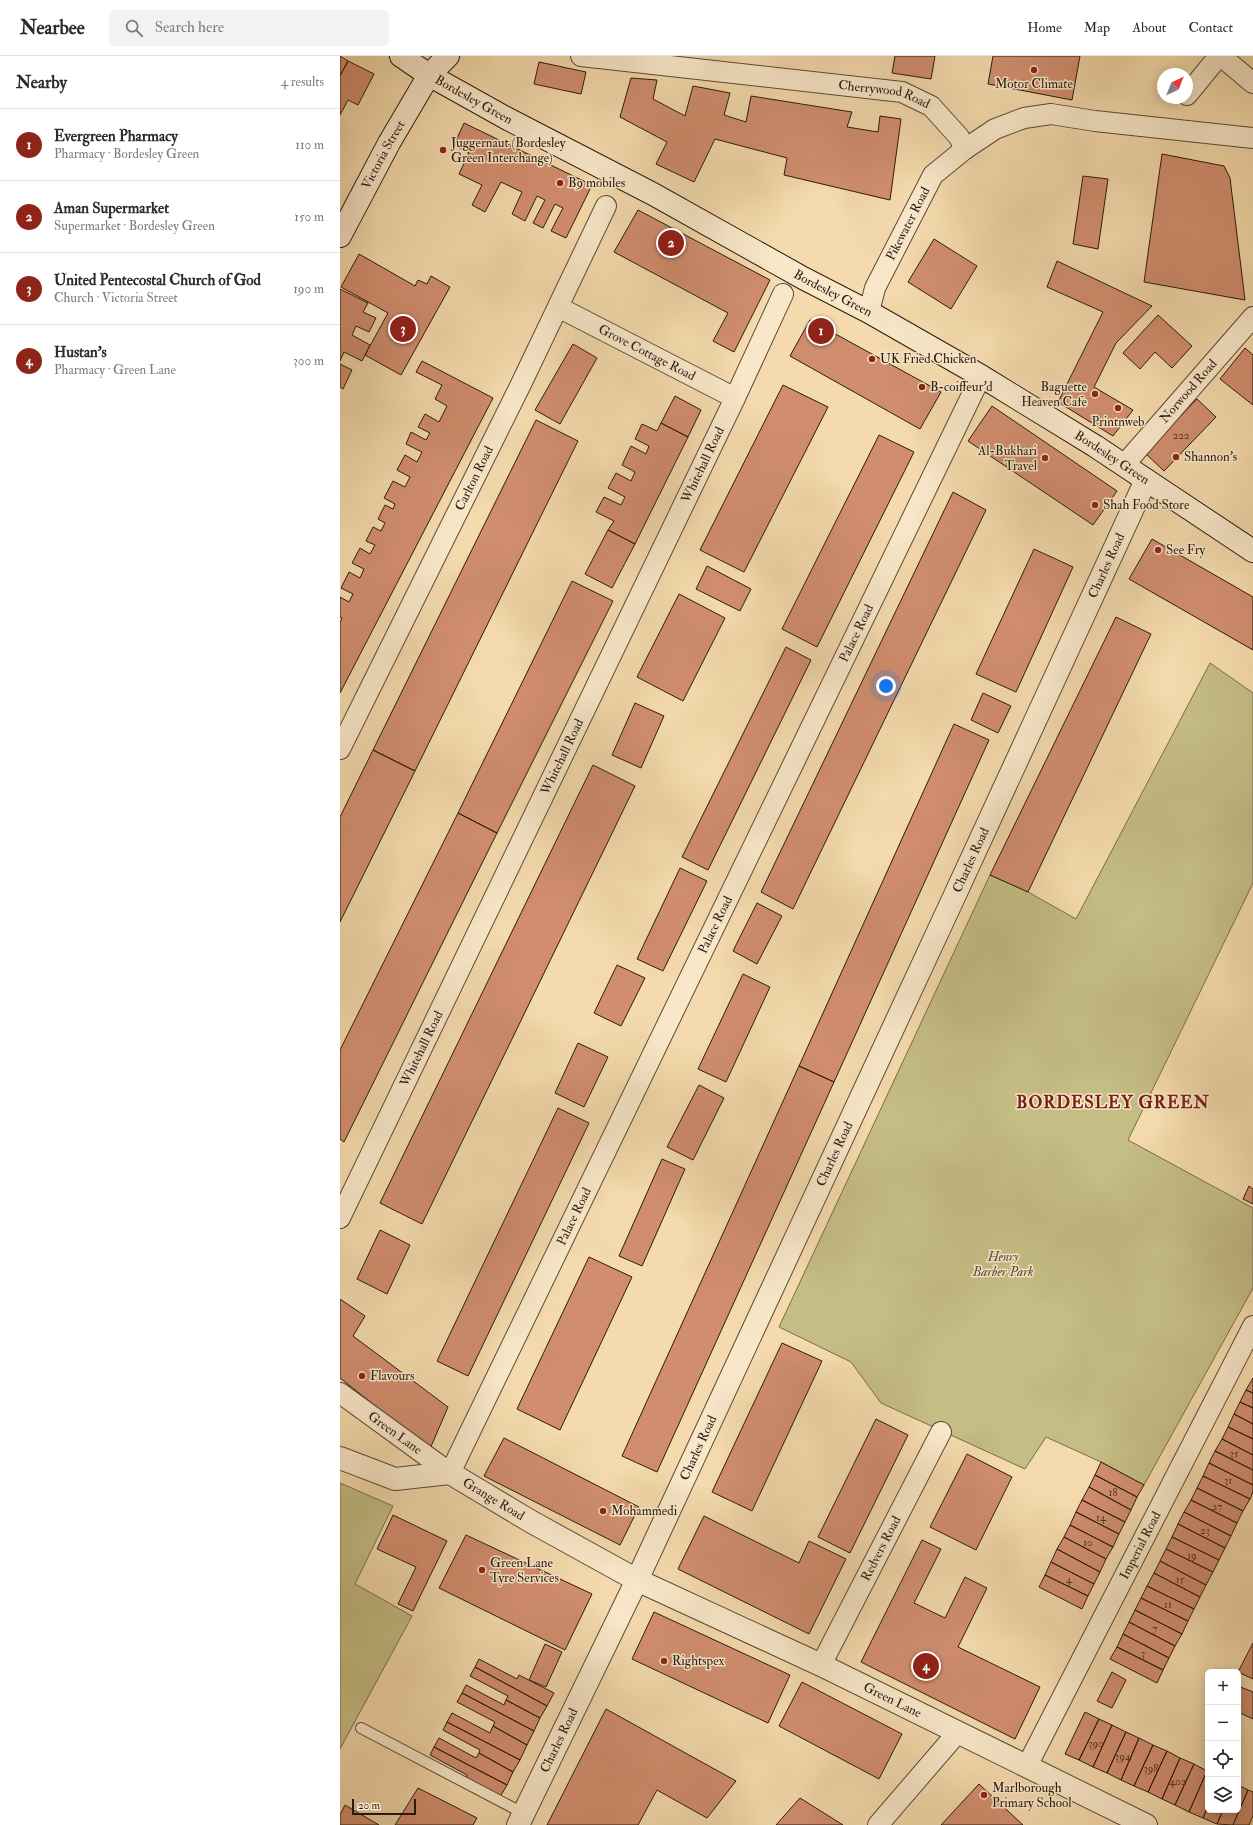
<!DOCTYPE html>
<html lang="en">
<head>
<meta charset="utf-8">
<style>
	:root { --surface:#fff; --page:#f2f2f3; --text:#2b2b33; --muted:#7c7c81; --line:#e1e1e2; --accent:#8f2418 }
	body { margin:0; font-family:"IM FELL Double Pica",serif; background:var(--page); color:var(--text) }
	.controls { position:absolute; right:12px; bottom:12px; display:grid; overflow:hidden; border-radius:6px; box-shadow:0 2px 10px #0003 }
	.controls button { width:36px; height:36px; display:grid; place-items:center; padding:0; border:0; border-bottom:1px solid var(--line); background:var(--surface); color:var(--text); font:20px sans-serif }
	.compass { position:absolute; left:817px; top:12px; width:36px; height:36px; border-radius:50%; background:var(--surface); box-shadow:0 2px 10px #0003; rotate:43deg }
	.scale { position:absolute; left:12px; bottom:10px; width:64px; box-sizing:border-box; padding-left:4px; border:2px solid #2a1a11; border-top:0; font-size:11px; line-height:14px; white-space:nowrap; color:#2a1a11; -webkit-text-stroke:3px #f8e7c9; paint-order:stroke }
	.you { position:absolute; left:546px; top:630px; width:14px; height:14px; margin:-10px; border:3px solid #fff; border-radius:50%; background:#1a73e8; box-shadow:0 0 0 6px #1a73e833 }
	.badge { display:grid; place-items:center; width:26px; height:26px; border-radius:50%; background:var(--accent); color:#fff; font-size:13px; font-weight:700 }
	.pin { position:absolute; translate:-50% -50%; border:2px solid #fff; box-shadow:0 1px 4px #0006 }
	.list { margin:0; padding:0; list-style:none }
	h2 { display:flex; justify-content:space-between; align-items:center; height:52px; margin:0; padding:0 16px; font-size:17px }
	h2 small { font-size:13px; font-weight:400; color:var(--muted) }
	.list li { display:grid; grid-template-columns:26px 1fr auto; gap:12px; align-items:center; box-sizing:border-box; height:72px; padding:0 16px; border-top:1px solid var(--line) }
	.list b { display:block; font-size:15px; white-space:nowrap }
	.list p { margin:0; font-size:13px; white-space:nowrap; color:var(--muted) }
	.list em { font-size:13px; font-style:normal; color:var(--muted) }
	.icon { flex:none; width:22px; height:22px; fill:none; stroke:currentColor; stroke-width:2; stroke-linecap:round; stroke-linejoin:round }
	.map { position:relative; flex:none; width:913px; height:1769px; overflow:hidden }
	header { display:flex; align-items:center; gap:24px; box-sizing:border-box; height:56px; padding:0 20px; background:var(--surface); border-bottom:1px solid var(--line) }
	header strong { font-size:19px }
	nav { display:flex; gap:22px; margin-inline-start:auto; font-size:14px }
	.search { width:280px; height:36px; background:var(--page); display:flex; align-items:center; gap:10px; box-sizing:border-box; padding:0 14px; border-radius:6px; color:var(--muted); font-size:15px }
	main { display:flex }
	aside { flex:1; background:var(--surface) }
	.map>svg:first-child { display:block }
	.green { fill:#c4bd84; stroke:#776c4a }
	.building { fill:#d18e6f; stroke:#2a1a11 }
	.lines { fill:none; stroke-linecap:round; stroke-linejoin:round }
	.service-casing { stroke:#5c4a38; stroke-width:12 }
	.minor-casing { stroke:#5c4a38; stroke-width:22 }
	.tertiary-casing { stroke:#5c4a38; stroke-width:24 }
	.secondary-casing { stroke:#2a1a11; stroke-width:24 }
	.service { stroke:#f8e7c9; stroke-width:10 }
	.minor { stroke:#f8e7c9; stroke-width:20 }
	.tertiary { stroke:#f8e7c9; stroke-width:22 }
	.secondary { stroke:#f8e7c9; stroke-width:22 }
	.poi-dot { fill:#8f2418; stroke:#f8e7c9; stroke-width:1.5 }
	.labels { text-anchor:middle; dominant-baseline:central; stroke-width:3; stroke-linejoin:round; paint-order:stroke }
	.number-label { font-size:11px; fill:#543728 }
	.poi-label { font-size:13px; fill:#2a1a11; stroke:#f8e7c9; text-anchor:start }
	.street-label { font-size:13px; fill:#2a1a11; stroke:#f8e7c9 }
	.park-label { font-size:13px; font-style:italic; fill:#584b34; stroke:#f8e7c9 }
	.district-label { font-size:17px; font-weight:bold; letter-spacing:1px; fill:#7a1f14; stroke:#f8e7c9 }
</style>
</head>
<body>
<header>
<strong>Nearbee</strong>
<div class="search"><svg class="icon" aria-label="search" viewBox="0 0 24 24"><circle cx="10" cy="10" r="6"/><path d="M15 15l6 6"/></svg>Search here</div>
<nav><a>Home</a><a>Map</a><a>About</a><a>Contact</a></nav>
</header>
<main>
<aside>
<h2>Nearby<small>4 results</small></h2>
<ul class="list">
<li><span class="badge">1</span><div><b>Evergreen Pharmacy</b><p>Pharmacy · Bordesley Green</p></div><em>110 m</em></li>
<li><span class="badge">2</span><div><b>Aman Supermarket</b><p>Supermarket · Bordesley Green</p></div><em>150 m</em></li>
<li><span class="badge">3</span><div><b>United Pentecostal Church of God</b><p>Church · Victoria Street</p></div><em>190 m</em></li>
<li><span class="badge">4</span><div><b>Hustan's</b><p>Pharmacy · Green Lane</p></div><em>300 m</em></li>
</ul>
</aside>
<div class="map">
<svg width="913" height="1769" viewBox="0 0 913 1769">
	<rect width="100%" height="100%" fill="#f4daac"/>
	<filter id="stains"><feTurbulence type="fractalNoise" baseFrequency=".005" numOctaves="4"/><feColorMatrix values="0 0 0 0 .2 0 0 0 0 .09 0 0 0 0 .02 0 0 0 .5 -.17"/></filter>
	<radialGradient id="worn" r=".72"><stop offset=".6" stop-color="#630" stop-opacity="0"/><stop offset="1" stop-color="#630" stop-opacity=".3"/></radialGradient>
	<path class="green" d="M870,607l43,30v190l-125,257 125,68v80l-109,197 -43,-23 -55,-25 -21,32 -144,-66 -30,-41 -72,-35 211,-452 38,17 48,27z
		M0,1427l53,23 -38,78 57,32 -72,133z"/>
	<path class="building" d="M0,0l8,5 -8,15z
		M555,0h40l-4,23 -39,-6z
		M653,0h87l-8,44 -84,-16z
		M8,5l26,13 -16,31 -10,-5 -8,15v-39z
		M199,6l47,10 -5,22 -47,-10z
		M291,22l26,2 -4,19 32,17 8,-30 37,7 -6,22 22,7 5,-26 101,16 -5,15 31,5 2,-16 21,3 -11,81 -106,-25 3,-17 -72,-19 -21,43 -38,-18 11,-22 -47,-25z
		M124,67l128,62 -26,53 -15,-7 12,-23 -8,-4 -12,24 -10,-5 12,-23 -8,-4 -12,25 -13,-7 10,-22 -21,-10 -16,30 -13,-7 10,-20 -23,-11 10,-21 -15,-8z
		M822,98l62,12 6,12 15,122 -101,-18z
		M743,120l25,3 -10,70 -25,-5z
		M298,154l132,70 -36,72 -21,-11 15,-28 -114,-61z
		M594,183l43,27 -26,43 -43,-27z
		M19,198l56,32 3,-6 9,4 4,-8 19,11 -49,88 -36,-20 23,-42 -47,-26z
		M717,205l95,45 -36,37 -22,44 39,23 -20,26 -55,-34 45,-90 -56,-25z
		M0,233l28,14 -5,9 13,6 -7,14 -13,-6 -4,9 18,10 -8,16 -18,-9 -4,9z
		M818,259l34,31 -20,22 -17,-16 -15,17 -17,-16z
		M470,264l131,72 -21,37 -130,-73z
		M233,288l24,14 -37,66 -25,-14z
		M905,292l8,7v50l-33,-26z
		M82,305l71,37 -153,295v-70l2,-5 -2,-1v-20l9,5 4,-8 -12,-6 8,-16 11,6 4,-9 -12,-6 8,-15 10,6 5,-9 -9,-4 7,-14 8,4 4,-8 -7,-4 7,-14 8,4 2,-5 -11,-6 9,-17 12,6 5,-10 -13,-7 8,-15 12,7 5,-10 -16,-8 5,-12 15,8 4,-7 -12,-6 7,-13 14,8 8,-16 -12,-7 7,-14 -26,-13z
		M0,308l12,6 -9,19 -3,-2z
		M443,329l45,22 -84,165 -44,-22z
		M335,340l26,14 -13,27 -27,-14z
		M857,343l19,18 -52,54 -19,-18z
		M652,350l125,85 -24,34 -125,-84z
		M196,364l42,21 -163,330 -42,-21z
		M321,367l27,14 -53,107 -27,-14 6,-9 -18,-9 8,-15 17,8 4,-8 -17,-9 8,-15 15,8 4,-9 -13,-7 9,-19 15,8 3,-8 -14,-7 7,-15 15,7z
		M539,379l35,17 -97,195 -35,-18z
		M613,436l33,18 -193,399 -32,-17z
		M268,474l27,14 -23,44 -27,-14z
		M812,483l101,58v53l-124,-71z
		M694,493l39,18 -57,125 -40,-18z
		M367,510l44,23 -11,22 -44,-22z
		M232,525l41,20 -116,232 -39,-20z
		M339,538l46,24 -42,83 -46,-24z
		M776,561l35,17 -123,258 -38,-17z
		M446,591l25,13 -103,210 -26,-13z
		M643,637l28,13 -13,27 -27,-13z
		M295,647l29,13 -23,52 -29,-13z
		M614,668l35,16 -155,342 -35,-16z
		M33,694l42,21 -75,151v-105z
		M253,709l42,21 -213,438 -42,-21z
		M118,757l39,20 -153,309 -4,-3v-89z
		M340,812l27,13 -44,90 -26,-12z
		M417,847l25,13 -25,48 -24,-13z
		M277,909l28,13 -24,48 -27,-13z
		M403,918l27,13 -44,95 -28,-13z
		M238,987l30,14 -24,50 -29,-14z
		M459,1010l35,16 -177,390 -35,-16z
		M359,1029l25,13 -31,62 -26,-13z
		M218,1052l31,15 -121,253 -31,-15z
		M322,1103l23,10 -43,97 -23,-10z
		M909,1130l4,3v15l-10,-5z
		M40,1174l30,15 -23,49 -30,-15z
		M249,1201l43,20 -72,153 -43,-21z
		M0,1243l25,17 -12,20 95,71 -18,42 -90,-71z
		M442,1287l40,18 -70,150 -40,-19z
		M913,1322v15l-7,-3z
		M906,1334l7,3v15l-13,-6z
		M900,1346l13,6v16l-19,-10z
		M894,1358l19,10v15l-25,-12z
		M536,1363l32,16 -58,118 -32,-16z
		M888,1371l25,12v16l-31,-16z
		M164,1382l135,69 -19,38 -136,-69z
		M882,1383l31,16v15l-38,-19z
		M875,1395l38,19v15l-44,-22z
		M627,1398l45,23 -36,73 -46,-23z
		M761,1406l43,23 -7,12 -42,-22z
		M869,1407l44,22v7l-3,7 -47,-23z
		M755,1419l42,22 -6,13 -42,-23z
		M863,1420l47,23 -7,12 -46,-23z
		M749,1431l42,23 -6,12 -43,-22z
		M857,1432l46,23 -6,12 -46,-23z
		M742,1444l43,22 -6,12 -43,-22z
		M851,1444l46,23 -6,13 -47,-24z
		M736,1456l43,22 -6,13 -43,-22z
		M844,1456l47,24 -6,12 -47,-24z
		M53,1459l54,26 -34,70 -15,-7 18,-37 -39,-18z
		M364,1460l95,47 10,-22 37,18 -37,75 -131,-65z
		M838,1468l47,24 -6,12 -47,-23z
		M730,1469l43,22 -7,12 -42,-22z
		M126,1479l126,59 -27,56 -126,-62z
		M724,1481l42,22 -6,13 -43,-23z
		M832,1481l47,23 -6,12 -47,-23z
		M582,1484l19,9 -27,54 31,15 20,-41 22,11 -29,59 82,40 -25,52 -154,-77z
		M717,1493l43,23 -6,12 -43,-22z
		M826,1493l47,23 -7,13 -46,-24z
		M820,1505l46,24 -6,12 -46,-24z
		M711,1506l43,22 -6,12 -43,-21z
		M814,1517l46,24 -6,12 -47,-23z
		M705,1519l43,21 -6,13 -43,-22z
		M807,1530l47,23 -6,12 -47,-23z
		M801,1542l47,23 -6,13 -47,-24z
		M795,1554l47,24 -7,12 -46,-24z
		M314,1556l136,63 -22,48 -136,-64z
		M789,1566l46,24 -6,12 -46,-24z
		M783,1578l46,24 -6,12 -46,-23z
		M913,1587v36l-15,-7z
		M205,1588l17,8 -16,35 -17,-7z
		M777,1591l46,23 -6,13 -47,-24z
		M139,1603l38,20 2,-4 35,18 -7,13 -72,-39z
		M135,1611l72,39 -7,12 -34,-18 2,-4 -38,-20z
		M772,1616l14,8 -14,28 -15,-7z
		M462,1626l100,52 -23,45 -100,-53z
		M126,1629l38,20 2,-5 34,18 -6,13 -72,-38z
		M898,1630l15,6v27l-15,-7z
		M122,1637l72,38 -7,14 -34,-19 2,-4 -38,-20z
		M266,1653l130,72 -29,37 -50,-28 -19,35h-91z
		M745,1656l14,7 -20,41 -14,-6z
		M112,1657l38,20 3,-7 34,19 -7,15 -73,-38z
		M759,1663l13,6 -19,42 -14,-7z
		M107,1666l73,38 -7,12 -34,-19 1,-3 -37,-20z
		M772,1669l14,7 -19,41 -14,-6z
		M786,1676l13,6 -18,42 -14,-7z
		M99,1682l37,20 3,-5 34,19 -6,13 -73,-38z
		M799,1682l14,7 -19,41 -13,-6z
		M813,1689l14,6 -19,41 -14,-6z
		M94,1691l73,38 -7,12 -34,-18 1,-4 -37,-20z
		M827,1695l13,7 -18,41 -14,-7z
		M840,1702l14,6 -19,41 -13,-6z
		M854,1708l13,7 -18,41 -14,-7z
		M867,1715l1,35 -5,12 -14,-6z
		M639,1728l44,41h-82z
		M898,1729l10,5 -15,35 -16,-1 6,-14h15z
		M78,1732l59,30 -4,7h-78z
		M908,1734l5,2v24l-4,9h-16z
		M460,1742l43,27h-67z
		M5,1749l34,20h-39v-10z
		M868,1750v4h15l-6,14 -14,-6z"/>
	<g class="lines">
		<defs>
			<path id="service" d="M21,1672l162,85"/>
			<g id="minor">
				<path id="s1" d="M241,0l321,36 29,14 28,31 6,12 30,-20 29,-11 27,-4 44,7 158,17"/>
				<path d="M881,0l32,27"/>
				<path d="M847,39l32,-39"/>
				<path id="s2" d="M218,251l177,91"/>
				<path id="s3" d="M529,256l6,-24 58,-113 32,-26"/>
				<path id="s4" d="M784,409l129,-148"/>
				<path id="s5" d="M0,693l182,-367 84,-176"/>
				<path id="s6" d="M0,1162l395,-820 48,-104"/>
				<path id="s7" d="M0,1337l110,80 531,-1097"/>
				<path id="s8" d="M481,1609l120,-233"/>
				<path id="s9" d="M687,1710l226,-440"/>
				<path d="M538,1769l80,-93"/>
			</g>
			<g id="tertiary">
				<path id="s10" d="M0,1402l55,21 55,-6 80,48 107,59 184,85 325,160"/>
				<path id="s11" d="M178,1769l119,-245 317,-683 192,-417"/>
			</g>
			<g id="secondary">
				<path id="s12" d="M61,0l28,19 77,43 147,76 150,84 66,34 112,64 114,70 158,105"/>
				<path id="s13" d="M0,180l49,-93 40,-68 19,-19"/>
			</g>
		</defs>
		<use href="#service" class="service-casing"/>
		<use href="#minor" class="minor-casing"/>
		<use href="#tertiary" class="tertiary-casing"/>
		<use href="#secondary" class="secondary-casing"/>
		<use href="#service" class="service"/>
		<use href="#minor" class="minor"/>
		<use href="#tertiary" class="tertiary"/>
		<use href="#secondary" class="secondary"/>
	</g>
	<g class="poi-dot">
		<circle cx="694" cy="14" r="4"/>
		<circle cx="103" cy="94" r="4"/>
		<circle cx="220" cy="127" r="4"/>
		<circle cx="532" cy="303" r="4"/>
		<circle cx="582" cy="331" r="4"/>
		<circle cx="755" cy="338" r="4"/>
		<circle cx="778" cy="352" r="4"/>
		<circle cx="836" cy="401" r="4"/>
		<circle cx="705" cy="402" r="4"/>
		<circle cx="755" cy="449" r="4"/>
		<circle cx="818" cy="494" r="4"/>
		<circle cx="22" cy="1320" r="4"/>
		<circle cx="263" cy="1455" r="4"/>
		<circle cx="142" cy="1514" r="4"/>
		<circle cx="324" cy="1605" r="4"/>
		<circle cx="644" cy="1739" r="4"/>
	</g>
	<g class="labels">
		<g class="number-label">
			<text x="841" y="379">222</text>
			<text x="894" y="1397">35</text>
			<text x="888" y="1424">31</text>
			<text x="773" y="1436">18</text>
			<text x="877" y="1450">27</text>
			<text x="761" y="1461">14</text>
			<text x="865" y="1474">23</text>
			<text x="748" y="1486">10</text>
			<text x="852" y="1499">19</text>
			<text x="729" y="1523">4</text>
			<text x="840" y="1523">15</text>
			<text x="828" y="1548">11</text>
			<text x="815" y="1572">7</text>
			<text x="803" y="1597">3</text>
			<text x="756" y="1687">390</text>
			<text x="783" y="1700">394</text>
			<text x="811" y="1712">398</text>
			<text x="838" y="1725">402</text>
		</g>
		<g class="poi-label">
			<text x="694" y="28" text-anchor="middle">Motor Climate</text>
			<text x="111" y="87">Juggernaut (Bordesley<tspan x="111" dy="15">Green Interchange)</tspan></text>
			<text x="228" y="127">B9 mobiles</text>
			<text x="540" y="303">UK Fried Chicken</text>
			<text x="590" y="331">B-coiffeur'd</text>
			<text x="747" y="331" text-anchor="end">Baguette<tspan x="747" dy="15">Heaven Cafe</tspan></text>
			<text x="778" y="366" text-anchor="middle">Printnweb</text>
			<text x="697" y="395" text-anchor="end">Al-Bukhari<tspan x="697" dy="15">Travel</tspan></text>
			<text x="844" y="401">Shannon's</text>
			<text x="763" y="449">Shah Food Store</text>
			<text x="826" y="494">See Fry</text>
			<text x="30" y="1320">Flavours</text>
			<text x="271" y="1455">Mohammedi</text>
			<text x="150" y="1507">Green Lane<tspan x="150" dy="15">Tyre Services</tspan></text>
			<text x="332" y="1605">Rightspex</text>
			<text x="652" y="1732">Marlborough<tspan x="652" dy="15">Primary School</tspan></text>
		</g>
		<g class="street-label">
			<text stroke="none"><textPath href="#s1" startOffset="306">Cherrywood Road</textPath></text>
			<text stroke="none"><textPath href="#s12" startOffset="85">Bordesley Green</textPath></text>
			<text stroke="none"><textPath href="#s13" startOffset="92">Victoria Street</textPath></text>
			<text stroke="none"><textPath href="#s3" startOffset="97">Pikewater Road</textPath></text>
			<text stroke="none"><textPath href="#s12" startOffset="493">Bordesley Green</textPath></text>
			<text stroke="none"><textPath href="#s2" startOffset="100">Grove Cottage Road</textPath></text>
			<text stroke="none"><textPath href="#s4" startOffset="98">Norwood Road</textPath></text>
			<text stroke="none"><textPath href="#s12" startOffset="817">Bordesley Green</textPath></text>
			<text stroke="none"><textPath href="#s6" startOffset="836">Whitehall Road</textPath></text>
			<text stroke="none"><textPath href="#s5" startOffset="302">Carlton Road</textPath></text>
			<text stroke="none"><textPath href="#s11" startOffset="1390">Charles Road</textPath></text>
			<text stroke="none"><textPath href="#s7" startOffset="1069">Palace Road</textPath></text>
			<text stroke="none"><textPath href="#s6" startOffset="512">Whitehall Road</textPath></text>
			<text stroke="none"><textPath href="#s11" startOffset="1066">Charles Road</textPath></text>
			<text stroke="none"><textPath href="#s7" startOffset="745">Palace Road</textPath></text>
			<text stroke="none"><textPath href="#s6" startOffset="188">Whitehall Road</textPath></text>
			<text stroke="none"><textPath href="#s11" startOffset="742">Charles Road</textPath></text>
			<text stroke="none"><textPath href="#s7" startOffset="421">Palace Road</textPath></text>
			<text stroke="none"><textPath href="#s7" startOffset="68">Green Lane</textPath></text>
			<text stroke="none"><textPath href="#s11" startOffset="418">Charles Road</textPath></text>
			<text stroke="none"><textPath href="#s10" startOffset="165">Grange Road</textPath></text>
			<text stroke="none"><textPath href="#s9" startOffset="248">Imperial Road</textPath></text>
			<text stroke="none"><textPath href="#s8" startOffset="131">Redvers Road</textPath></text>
			<text stroke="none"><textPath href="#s10" startOffset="612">Green Lane</textPath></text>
			<text stroke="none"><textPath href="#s11" startOffset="94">Charles Road</textPath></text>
		</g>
		<g class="park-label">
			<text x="663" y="1201">Henry<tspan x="663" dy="15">Barber Park</tspan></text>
		</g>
		<g class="district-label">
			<text x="773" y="1046">BORDESLEY GREEN</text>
		</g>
	</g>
	<rect width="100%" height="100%" filter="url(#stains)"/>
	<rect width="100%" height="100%" fill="url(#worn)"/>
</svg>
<div class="controls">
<button>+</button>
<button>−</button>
<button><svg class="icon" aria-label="locate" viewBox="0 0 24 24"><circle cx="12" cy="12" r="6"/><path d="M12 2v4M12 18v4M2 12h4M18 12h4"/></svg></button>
<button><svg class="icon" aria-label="layers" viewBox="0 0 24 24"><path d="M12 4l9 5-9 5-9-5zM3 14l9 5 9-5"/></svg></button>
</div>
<svg class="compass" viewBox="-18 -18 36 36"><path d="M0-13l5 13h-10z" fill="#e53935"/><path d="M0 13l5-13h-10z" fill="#7c7c81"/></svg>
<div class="scale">20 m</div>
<div class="you"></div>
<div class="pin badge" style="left:481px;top:275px">1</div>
<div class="pin badge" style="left:331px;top:187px">2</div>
<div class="pin badge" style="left:63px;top:273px">3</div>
<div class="pin badge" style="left:586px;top:1610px">4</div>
</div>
</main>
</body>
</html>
